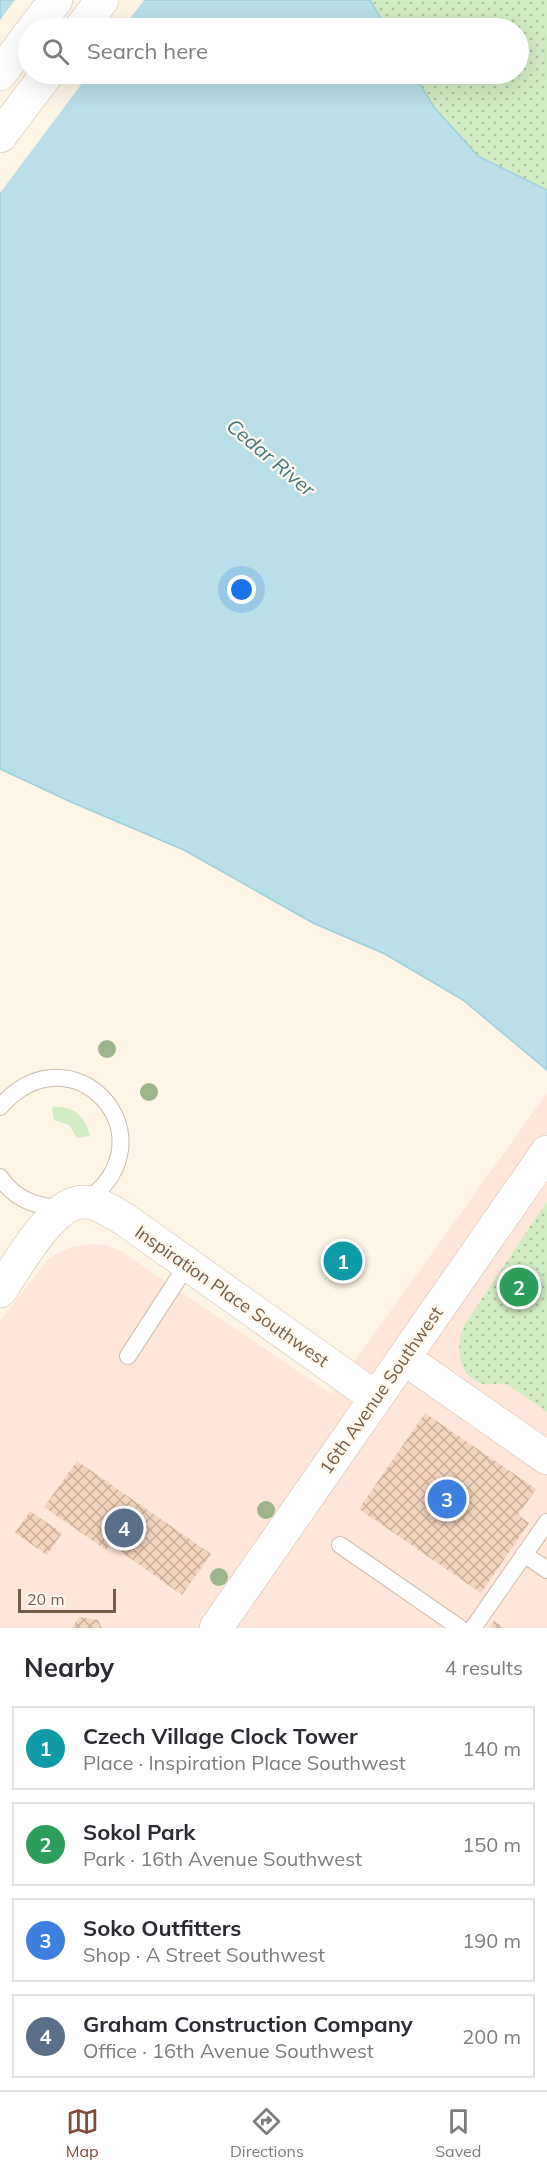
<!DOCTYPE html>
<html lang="en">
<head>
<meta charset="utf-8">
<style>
	:root { --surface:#fff; --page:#f7f7f7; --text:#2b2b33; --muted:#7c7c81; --line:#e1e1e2; --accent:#814b3c }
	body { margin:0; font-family:Mulish,sans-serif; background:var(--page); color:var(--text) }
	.scale { position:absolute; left:18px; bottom:15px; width:98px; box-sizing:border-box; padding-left:6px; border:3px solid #785c4a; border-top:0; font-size:16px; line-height:21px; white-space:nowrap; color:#785c4a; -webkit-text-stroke:4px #fff9ed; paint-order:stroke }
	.you { position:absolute; left:242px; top:590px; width:21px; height:21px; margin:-15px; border:4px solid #fff; border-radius:50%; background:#1a73e8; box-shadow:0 0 0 9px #1a73e833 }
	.badge { display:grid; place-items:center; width:39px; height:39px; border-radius:50%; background:var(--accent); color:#fff; font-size:20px; font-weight:700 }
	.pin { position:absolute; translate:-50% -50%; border:3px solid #fff; box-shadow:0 2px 6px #0006 }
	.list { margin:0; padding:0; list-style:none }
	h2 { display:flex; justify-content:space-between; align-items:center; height:78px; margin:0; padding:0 24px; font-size:26px }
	h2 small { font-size:20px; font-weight:400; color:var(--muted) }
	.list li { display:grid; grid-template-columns:39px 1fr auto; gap:18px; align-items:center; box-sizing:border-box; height:84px; margin:0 12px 12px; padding:0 12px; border:2px solid var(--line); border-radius:0px }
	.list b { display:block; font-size:22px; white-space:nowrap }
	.list p { margin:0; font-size:20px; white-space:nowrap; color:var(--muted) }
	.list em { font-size:20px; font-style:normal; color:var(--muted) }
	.icon { flex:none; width:33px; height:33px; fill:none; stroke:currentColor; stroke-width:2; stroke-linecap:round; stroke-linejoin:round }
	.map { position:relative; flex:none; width:547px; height:1628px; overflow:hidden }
	.search { position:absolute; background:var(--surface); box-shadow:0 6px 24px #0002; left:18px; right:18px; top:18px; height:66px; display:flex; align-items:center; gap:15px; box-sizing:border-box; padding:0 21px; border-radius:33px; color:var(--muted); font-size:22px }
	.sheet { height:462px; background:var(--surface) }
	nav { display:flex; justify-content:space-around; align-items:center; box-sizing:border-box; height:84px; border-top:2px solid var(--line); background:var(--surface); font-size:16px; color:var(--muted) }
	nav a { display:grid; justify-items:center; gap:3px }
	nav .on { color:var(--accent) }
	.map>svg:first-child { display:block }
	.commercial { fill:#fee6da }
	.green { fill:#d2ecc4 }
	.park { fill:url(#park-dots) }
	.water { fill:#b9dfe8; stroke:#9fcfda; stroke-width:1.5 }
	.pier { fill:#fdf5e6 }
	.building { fill:url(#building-cross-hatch) }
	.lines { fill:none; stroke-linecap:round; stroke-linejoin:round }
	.service-casing { stroke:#cfbdac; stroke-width:18 }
	.minor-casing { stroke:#cfbdac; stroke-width:34 }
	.secondary-casing { stroke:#d5bfac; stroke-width:34 }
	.service { stroke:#fff; stroke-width:16 }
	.minor { stroke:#fff; stroke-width:33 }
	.secondary { stroke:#fff; stroke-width:33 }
	.tree { fill:#9eb48b }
	.labels { text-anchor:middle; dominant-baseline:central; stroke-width:4.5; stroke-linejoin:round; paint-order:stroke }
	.street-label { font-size:18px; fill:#785c4a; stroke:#fff9ed }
	.water-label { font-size:20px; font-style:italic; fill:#3f7784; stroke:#fff9ed }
</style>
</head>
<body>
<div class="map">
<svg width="547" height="1628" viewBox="0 0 547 1628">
	<defs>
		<pattern id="park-dots" width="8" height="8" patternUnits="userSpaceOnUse" patternTransform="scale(1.5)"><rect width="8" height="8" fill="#d2ecc4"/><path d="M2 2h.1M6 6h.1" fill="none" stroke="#afc2a1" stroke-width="1.8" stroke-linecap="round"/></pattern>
		<pattern id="building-cross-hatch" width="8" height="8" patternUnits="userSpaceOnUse" patternTransform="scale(1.5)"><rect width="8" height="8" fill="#f4d4bd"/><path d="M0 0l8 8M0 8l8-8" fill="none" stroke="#caaf9c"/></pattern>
	</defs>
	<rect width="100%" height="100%" fill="#fdf5e6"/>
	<path class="commercial" d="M547,1093v535h-547v-307l49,-63 20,-10 20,-4 17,1 15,6 210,143z"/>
	<path class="green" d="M52,1107c21,-2 34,10 38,29l-13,2 -8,-13 -15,-5z"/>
	<path class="park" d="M370,0h177v190l-70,-34 -43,-49 -20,-33h104v-46h-131z
		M547,1201v211c-13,-9 -26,-19 -39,-27 -8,-4 -19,2 -28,-2 -23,-9 -24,-37 -17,-56z"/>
	<path class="water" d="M0,0h370l17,28h-359v46h386l20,33 44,49 69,34v880l-84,-70 -78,-46 -72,-31 -129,-73 -113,-48 -71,-33z"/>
	<path class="pier" d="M15,0h129l-21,28h-95v46h61l-89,119v-173z"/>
	<path class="building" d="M339,1242l23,17 -16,21 -23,-16z
		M425,1413l111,76 -18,26 11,8 -48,70 -122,-84z
		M77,1461l134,93 -29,41 -72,-51 -4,6 -62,-43z
		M30,1511l32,22 -15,22 -32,-22z
		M79,1617l19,3 4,8h-30z
		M494,1621l10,7h-15z"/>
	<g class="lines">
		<defs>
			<path id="service" d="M0,1107c72,-83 175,30 86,94
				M0,1177c15,23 37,30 63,31
				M128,1356l59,-91
				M340,1545l120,83
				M524,1554l23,16
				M473,1628l74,-106"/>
			<path id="minor" d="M0,1291c17,-24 52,-91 85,-89 14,0 28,11 39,17l252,179
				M404,1358l143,100
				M216,1628l331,-476"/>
			<path id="secondary" d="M34,28l22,-28
				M81,28l21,-28
				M0,74l28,-38
				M0,136l47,-62"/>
		</defs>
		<use href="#service" class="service-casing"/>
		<use href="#minor" class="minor-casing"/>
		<use href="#secondary" class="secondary-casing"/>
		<use href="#service" class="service"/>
		<use href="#minor" class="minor"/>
		<use href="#secondary" class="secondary"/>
	</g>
	<g class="tree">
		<circle cx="107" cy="1049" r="9"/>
		<circle cx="149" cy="1092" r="9"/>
		<circle cx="266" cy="1510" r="9"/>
		<circle cx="219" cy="1577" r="9"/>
	</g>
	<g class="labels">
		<g class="street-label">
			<text transform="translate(232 1296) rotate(35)">Inspiration Place Southwest</text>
			<text transform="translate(381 1390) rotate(-55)">16th Avenue Southwest</text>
		</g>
		<g class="water-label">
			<text transform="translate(271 457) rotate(40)">Cedar River</text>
		</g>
	</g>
</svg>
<div class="scale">20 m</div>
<div class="you"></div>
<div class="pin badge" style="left:343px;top:1261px;background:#0f9aa8">1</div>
<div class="pin badge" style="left:519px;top:1287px;background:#2e9e5b">2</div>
<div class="pin badge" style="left:447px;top:1499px;background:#3f7fe0">3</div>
<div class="pin badge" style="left:124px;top:1528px;background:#5c6f8a">4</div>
<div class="search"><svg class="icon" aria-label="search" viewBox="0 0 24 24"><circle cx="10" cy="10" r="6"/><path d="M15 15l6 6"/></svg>Search here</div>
</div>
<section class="sheet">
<h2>Nearby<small>4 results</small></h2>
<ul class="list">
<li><span class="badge" style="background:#0f9aa8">1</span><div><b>Czech Village Clock Tower</b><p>Place · Inspiration Place Southwest</p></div><em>140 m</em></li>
<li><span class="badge" style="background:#2e9e5b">2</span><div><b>Sokol Park</b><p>Park · 16th Avenue Southwest</p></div><em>150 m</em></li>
<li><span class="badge" style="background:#3f7fe0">3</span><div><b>Soko Outfitters</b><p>Shop · A Street Southwest</p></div><em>190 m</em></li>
<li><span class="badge" style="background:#5c6f8a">4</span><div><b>Graham Construction Company</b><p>Office · 16th Avenue Southwest</p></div><em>200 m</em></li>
</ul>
</section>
<nav>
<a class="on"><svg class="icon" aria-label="map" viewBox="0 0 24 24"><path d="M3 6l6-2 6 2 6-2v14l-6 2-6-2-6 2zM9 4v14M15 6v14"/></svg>Map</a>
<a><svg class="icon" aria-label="directions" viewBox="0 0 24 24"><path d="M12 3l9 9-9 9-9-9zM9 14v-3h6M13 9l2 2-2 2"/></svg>Directions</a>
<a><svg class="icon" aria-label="saved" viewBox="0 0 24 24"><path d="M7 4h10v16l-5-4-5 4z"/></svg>Saved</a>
</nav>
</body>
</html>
